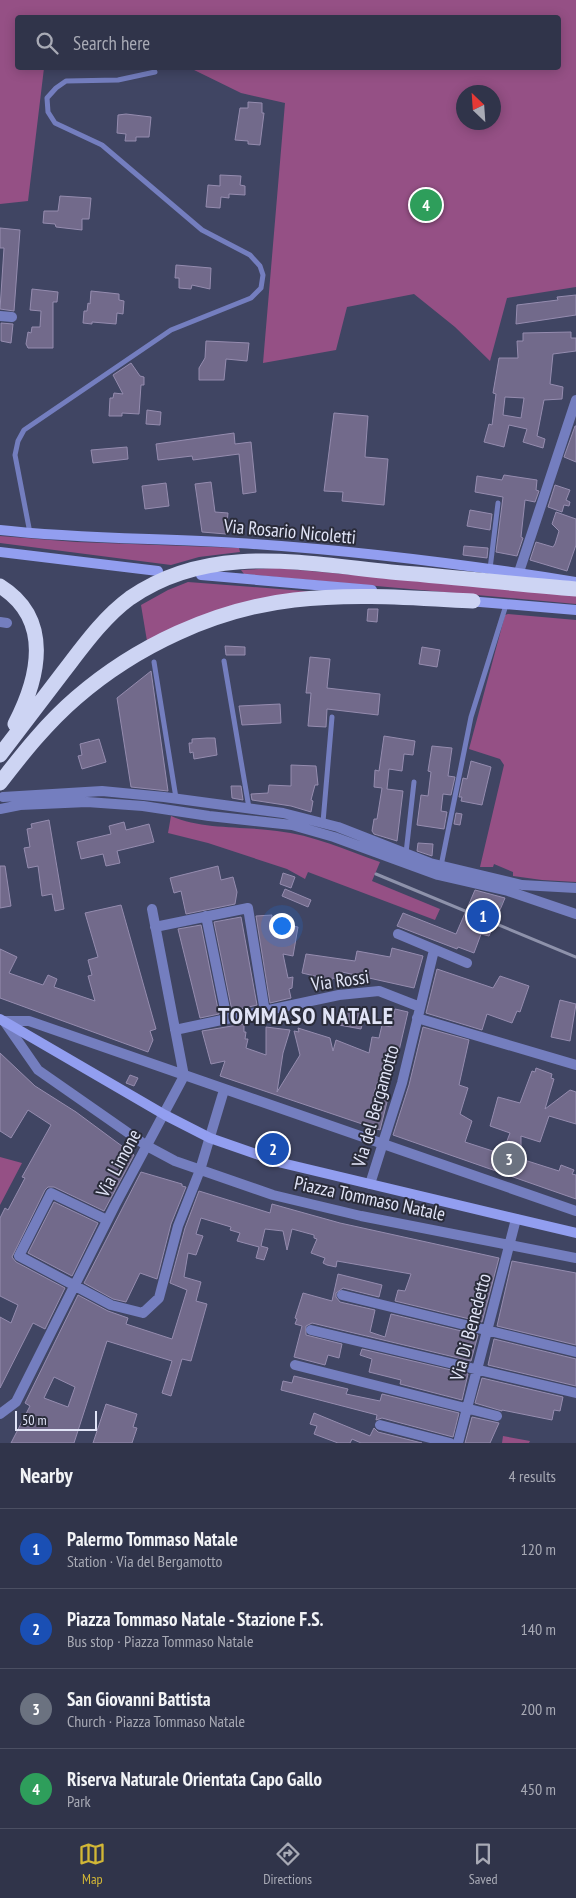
<!DOCTYPE html>
<html lang="en">
<head>
<meta charset="utf-8">
<style>
	:root { --surface:#30344a; --page:#383c51; --text:#f1f3f6; --muted:#a8aab5; --line:#4b4f62; --accent:#d2b736 }
	body { margin:0; font-family:"PT Sans Narrow",sans-serif; background:var(--page); color:var(--text) }
	.compass { position:absolute; left:456px; top:85px; width:45px; height:45px; border-radius:50%; background:var(--surface); box-shadow:0 2px 12px #0003; rotate:335deg }
	.scale { position:absolute; left:15px; bottom:12px; width:82px; box-sizing:border-box; padding-left:5px; border:2px solid #e1e4f7; border-top:0; font-size:14px; line-height:18px; white-space:nowrap; color:#e1e4f7; -webkit-text-stroke:4px #2a2c3a; paint-order:stroke }
	.you { position:absolute; left:281px; top:925px; width:18px; height:18px; margin:-12px; border:4px solid #fff; border-radius:50%; background:#1a73e8; box-shadow:0 0 0 8px #1a73e833 }
	.badge { display:grid; place-items:center; width:32px; height:32px; border-radius:50%; background:var(--accent); color:#fff; font-size:16px; font-weight:700 }
	.pin { position:absolute; translate:-50% -50%; border:2px solid #fff; box-shadow:0 1px 5px #0006 }
	.list { margin:0; padding:0; list-style:none }
	h2 { display:flex; justify-content:space-between; align-items:center; height:65px; margin:0; padding:0 20px; font-size:21px }
	h2 small { font-size:16px; font-weight:400; color:var(--muted) }
	.list li { display:grid; grid-template-columns:32px 1fr auto; gap:15px; align-items:center; box-sizing:border-box; height:80px; padding:0 20px; border-top:1px solid var(--line) }
	.list b { display:block; font-size:19px; white-space:nowrap }
	.list p { margin:0; font-size:16px; white-space:nowrap; color:var(--muted) }
	.list em { font-size:16px; font-style:normal; color:var(--muted) }
	.icon { flex:none; width:28px; height:28px; fill:none; stroke:currentColor; stroke-width:2; stroke-linecap:round; stroke-linejoin:round }
	.map { position:relative; flex:none; width:576px; height:1443px; overflow:hidden }
	.search { position:absolute; background:var(--surface); box-shadow:0 2px 12px #0003; left:15px; right:15px; top:15px; height:55px; display:flex; align-items:center; gap:12px; box-sizing:border-box; padding:0 18px; border-radius:5px; color:var(--muted); font-size:19px }
	.sheet { height:385px; background:var(--surface) }
	nav { display:flex; justify-content:space-around; align-items:center; box-sizing:border-box; height:70px; border-top:1px solid var(--line); background:var(--surface); font-size:14px; color:var(--muted) }
	nav a { display:grid; justify-items:center; gap:2px }
	nav .on { color:var(--accent) }
	.map>svg:first-child { display:block }
	.green { fill:#955085; fill-rule:evenodd }
	.building { fill:#726a8b; stroke:#958caf; fill-rule:evenodd }
	.lines { fill:none; stroke-linecap:round; stroke-linejoin:round }
	.path { stroke:#717590; stroke-width:2; stroke-dasharray:5 2.5; stroke-linecap:butt }
	.lane { stroke:#747ebf; stroke-width:5 }
	.street { stroke:#747ebf; stroke-width:10 }
	.secondary { stroke:#929ef0; stroke-width:10 }
	.highway { stroke:#cdd4f3; stroke-width:15 }
	.rail { stroke:#8e92ab; stroke-width:3 }
	.labels { text-anchor:middle; dominant-baseline:central; stroke-width:4; stroke-linejoin:round; paint-order:stroke }
	.street-label { font-size:19px; fill:#e1e4f7; stroke:#2a2c3a }
	.district-label { font-size:24px; font-weight:bold; letter-spacing:1px; fill:#e1e4f7; stroke:#2a2c3a }
</style>
</head>
<body>
<div class="map">
<svg width="576" height="1443" viewBox="0 0 576 1443">
	<rect width="100%" height="100%" fill="#404563"/>
	<path class="green" d="M0,0h576v287l-69,11 -17,63 -35,-34 -41,-33 -67,13 -11,43 -73,13 22,-260 -44,-10 -51,-25h368v-50h-540v50h26l-16,133 -28,3zM464,92h30v30h-30z
		M0,536l76,6 163,6 1,4 -41,5 -28,8 -171,-22z
		M277,568l299,27v9l-332,-30 -3,-4z
		M188,582l130,10 -171,49 -6,-36 27,-15z
		M508,614l68,6v262l-34,-2 -29,-4v-4l-19,-8 -1,3h-13l24,-102 -4,-6 -31,-10 36,-134z
		M171,816c32,14 72,10 106,15 36,4 69,19 103,31l-8,19 68,28 -5,11 -127,-48 -3,7 -18,-10 -79,-26 -40,-10z
		M0,1157l22,6 -22,42z
		M503,1436l27,5 -1,2h-27z"/>
	<path class="building" d="M248,102l14,1v10h2l-4,32 -12,-1v-3l-13,-1 5,-32h8z
		M126,114l25,3 -2,20h-13v4h-11l1,-7 -9,-1 1,-18z
		M220,175l21,1 -1,9 5,1v9l-16,-1v4l-8,-1 -1,11 -14,-1 2,-22 12,1z
		M60,196l31,2 -2,21h-7v11l-26,-3 -1,-3 -12,-1 1,-12h14z
		M0,228l20,2 -6,81 -14,-2 4,-61h-4z
		M176,265l35,3 -1,21 -18,-4 -1,4 -12,-1v-10h-4z
		M32,289l26,3 -1,10h-4v46h-25l-2,-4 2,-12 3,1 1,-6h8l1,-16 -11,-1z
		M91,291l28,3v6l5,1 -1,13 -6,-1 -1,11 -24,-2v2l-9,-1 1,-12h3l1,-8 2,1z
		M576,295v20l-60,9 1,-19 41,-5 -1,-3z
		M1,323l12,1 -2,19 -10,-2z
		M571,332v6h5v13l-23,3 -3,30 13,3 -1,12 -18,1 -7,36 8,3 -2,9 -20,-6 4,-13 -18,-4 -5,22 -20,-5 5,-18 3,1 4,-31 -3,-1 6,-35h19l-1,-17h6v-8zM505,397l19,1 -3,20 -18,-3z
		M206,341l43,2 -2,18 -21,-2 -2,21h-25v-12l6,-10z
		M131,363l9,13 4,1v8h-3l-2,29 -17,-1v3h-13l1,-18h3l1,-5 9,1 -10,-19z
		M147,410l14,2 -1,13 -14,-1z
		M334,413l34,3 -3,41 23,2 -4,46 -42,-4 1,-9 -19,-1z
		M575,426h1v36l-12,-5z
		M234,433l1,11 16,-2 5,50 -13,2 -4,-40 -46,6 -1,-4 -34,4 -2,-16z
		M127,447l1,12 -35,4 -2,-13z
		M504,475l33,5 -1,10 3,1 -4,11 -10,-2 -4,37 2,1 -6,18 -21,-4 7,-55 -28,-5 2,-16 25,4z
		M211,482l4,30 13,1 -2,21 -24,-2 -7,-48z
		M166,483l3,23 -24,3 -3,-23z
		M555,485l15,5 -4,10 4,2 -1,4 -5,-1 -2,7 -14,-5z
		M470,510l22,4 -2,16 -23,-4z
		M556,512l20,7v26l-9,26 -37,-11 6,-18 17,5 2,-3 4,-13 -7,-7z
		M464,546l24,2 -1,10 -24,-3z
		M368,609h10l-1,13 -10,-1z
		M225,646l20,1v8h-19z
		M422,647l18,3 -3,17 -18,-3z
		M310,657l20,2 -3,29 53,6 -2,21 -51,-6 -1,18 -18,-1 3,-33h-5z
		M151,671l17,120 -37,-4 -14,-89z
		M280,704l1,19 -39,2 -3,-19z
		M384,736l31,5 -2,14 -9,-1 -2,17 -13,-2 -2,20 16,2 -6,50 -23,-7 -2,-3 2,-12h3l5,-31 -8,-1 1,-17 4,1z
		M207,738h8l2,17 -23,4 -1,-7 -3,1 -1,-10h3v-4z
		M99,739l7,23 -24,7 -4,-13 4,-1 -2,-11z
		M432,746l20,2 -4,28 7,1 -4,18 -8,-1 -2,17 6,1 -3,17 -27,-4 4,-30 7,1 3,-24 -3,-1z
		M471,761l20,6 -9,38 -21,-4 1,-4h-3l4,-19 4,1z
		M291,765l25,1 2,19h-3l-4,15 2,1 -2,11 -20,-6 -39,-6 -1,-6 17,-1 1,-8 22,1z
		M231,786h10l2,14 -11,-2z
		M456,813l6,1 -2,11 -6,-1z
		M49,820l15,89 -9,2 -3,-17 -10,2 -4,-30 -10,2 -4,-20 6,-1 -3,-18 5,-1 -1,-4z
		M124,822l2,8 23,-6 5,18 -37,9 3,12 -14,3 -3,-12 -22,5 -4,-17 34,-8 -2,-8z
		M418,843l15,1 -1,12 -15,-5z
		M0,866h5l6,40 -11,2z
		M218,866l3,14 12,-3 4,15 -2,12 -49,10 -5,-23 -7,2 -4,-15z
		M283,873l12,4 -4,11 -11,-4z
		M285,889l26,11 -3,7 -26,-11z
		M475,890l30,8 -16,38 -8,-2 -7,19 -16,-6 -1,2 -60,-23 6,-13 53,21z
		M121,905l35,124 -6,2 3,9 -5,12 -148,-54v-49l17,8 -8,16 34,12 5,-10 9,4 -3,8 41,14 -7,-25 4,-1 -4,-15 10,-3 -13,-44z
		M272,915l-1,7 27,5 -5,29 -10,-2 5,24 5,-1 -1,11 -3,1 2,9 -21,5 -14,-87z
		M241,917l16,88 -25,6 -18,-89z
		M201,925l18,89 -19,4 -22,-89z
		M392,948l31,8 -9,32 -72,-16 -1,8 -9,-2v2l-30,-7 4,-19 49,7 2,-10 33,6z
		M437,969l56,19 7,-12 29,10 -9,26 -3,-1 -5,12 -25,-9 -5,16 -56,-17z
		M560,1000l16,4 -6,37 -19,-4z
		M342,1009l23,4 -4,16 -22,-4z
		M395,1009l13,3 -10,43 -11,-3 -13,41 14,5 -8,32 -160,-54 5,-15 -14,3 -9,-33 42,-7v8h2l-1,7h3l-2,9 20,7v-28l24,3 -7,23 -6,39 23,-37 -6,-24 5,1 -1,-4 32,10 3,13 3,-11 33,13 3,-16 7,1 3,-13 9,2z
		M423,1027l46,13 -10,45 9,3 -8,26 12,7 -7,21 37,12 8,-21 -20,-7 8,-29 22,6 12,-32 3,1 1,-4 16,6 -1,4 3,1 -9,30 25,-19 6,2v32l-27,-8 -9,26 -19,-6v12l-3,10 41,13 2,-6 13,5 -2,4 4,1v24l-183,-64 16,-50z
		M0,1053l35,33 41,26 58,43 -30,56 -50,-24h-6l-3,3 -33,67 4,5 49,26 -20,41 -12,-6 -33,65v-71l11,6 7,-18 -18,-9v-78l5,-10 3,2 17,-32 -3,-1 29,-52 -23,-15 -17,28 -11,-7z
		M130,1075l8,3 -4,8 -8,-3z
		M141,1172l41,12v2l4,1 -15,37 -14,55 -17,-6 -14,29 -13,-3 -29,-16z
		M199,1191l71,22 2,-9 68,19 159,35 -17,64 -87,-21 3,-11 7,1 6,-17 -74,-13 -1,6 -9,-2 -4,-2 2,-5 -14,-5 6,-14 -3,-1v-3l-22,-6 -5,21 -4,-19 -18,-2 -4,17 7,2 -4,12 -8,-2 3,-11 -22,-6 3,-8 -10,-3 1,-3 -30,-9 -5,16 7,2 -7,19 -8,-2 -4,24 17,5 -5,19 11,3 -16,57 -9,-2 -11,37 -9,-3 10,-32 -65,-20 -33,102h-63l19,-37 -5,-3 53,-108 30,16 20,7 -2,6 46,15 15,-49 -17,-7 15,-55zM54,1377l21,10 -7,20 -24,-9z
		M54,1202l44,21 -26,53 -44,-23z
		M512,1261l64,12v72l-79,-19z
		M338,1274l44,11 -3,12 -36,-9 -7,5v4l4,5 35,8 -5,22 15,5 6,-23 87,21 -7,26 -159,-38 -6,3v9l36,9 -3,14 -11,-3 -3,10 -31,-8 8,-31 -7,-2 2,-5 -2,-1 8,-25 29,8z
		M494,1339l82,20v27l-88,-21z
		M362,1349l106,25 -6,26 -62,-16 1,-4 -32,-8 3,-13 -12,-4z
		M294,1376l54,13 -2,5 34,7 2,-7 77,19 -6,24 -71,-19 -6,2 1,-5 -96,-25 2,-9 9,2z
		M482,1378l81,19 -3,14 -6,-1 -2,10 -50,-10v1l-27,-8z
		M106,1404l31,10 -4,13 4,1 -5,15h-39z
		M314,1413l56,23 4,-8 4,4 44,11h-61l-9,-4 -2,4h-12l-24,-9 3,-8 -7,-2z
		M472,1417l27,6 -9,20h-25z"/>
	<g class="lines">
		<path class="path" d="M480,930l12,-28 8,3 3,-5"/>
		<path class="lane" d="M30,533l-15,-78 3,-14 6,-11 147,-100 80,-32 10,-10 2,-13 -3,-9 -10,-11 -48,-25 -100,-85 -47,-22 -7,-11 -1,-14 9,-10 10,-7 52,-1 37,-8
			M490,569l8,-66
			M224,661l25,147
			M154,662l22,136
			M323,822l9,-105
			M406,853l8,-71
			M441,866l30,-149 35,-112"/>
		<path class="street" d="M0,316l12,1
			M519,572l57,-172
			M0,622l7,1
			M3,797l99,-6 62,6 119,16 55,14 92,36 92,22 54,3
			M0,809l20,-4 67,-3 56,4 66,10 83,9 42,12 104,38 70,16 68,23
			M206,916l21,103
			M155,927l93,-19 17,104
			M398,934l69,29
			M417,1018l159,47
			M4,1021l34,49 109,76 28,15 98,34 88,21 215,42
			M4,1021h25l547,190
			M175,1030l164,-35 40,-4 41,16
			M370,1184l32,-101 32,-133
			M107,1220l-56,-27 -32,63 92,49 32,8 16,-15 19,-72 22,-56 24,-80
			M342,1295l234,57
			M311,1330l265,63
			M295,1365l202,51
			M0,1414l16,-12 99,-197 69,-129 -32,-167
			M380,1425l70,18
			M458,1443l58,-224"/>
		<path class="secondary" d="M0,530c79,9 159,8 238,13 113,7 226,21 338,39
			M0,552l158,19
			M201,575l171,15
			M468,601l108,9
			M0,1019l165,96 45,23 72,25 294,70"/>
		<path class="highway" d="M0,586c53,33 39,92 15,138
			M0,755c21,-28 43,-56 64,-84 20,-26 40,-54 66,-73 79,-55 172,-35 261,-26 62,5 123,12 185,17
			M0,783c23,-30 47,-60 76,-85 60,-52 139,-89 218,-98 60,-7 120,-2 179,1"/>
		<path class="rail" d="M376,874l200,83"/>
	</g>
	<g class="labels">
		<g class="street-label">
			<text transform="translate(290 531) rotate(5)">Via Rosario Nicoletti</text>
			<text transform="translate(340 980) rotate(-8)">Via Rossi</text>
			<text transform="translate(375 1106) rotate(-74)">Via del Bergamotto</text>
			<text transform="translate(118 1163) rotate(-62)">Via Limone</text>
			<text transform="translate(370 1198) rotate(12)">Piazza Tommaso Natale</text>
			<text transform="translate(470 1327) rotate(-75)">Via Di Benedetto</text>
		</g>
		<g class="district-label">
			<text x="306" y="1015">TOMMASO NATALE</text>
		</g>
	</g>
</svg>
<svg class="compass" viewBox="-18 -18 36 36"><path d="M0-13l5 13h-10z" fill="#e53935"/><path d="M0 13l5-13h-10z" fill="#a8aab5"/></svg>
<div class="scale">50 m</div>
<div class="you"></div>
<div class="pin badge" style="left:483px;top:916px;background:#1a4fb4">1</div>
<div class="pin badge" style="left:273px;top:1149px;background:#1a4fb4">2</div>
<div class="pin badge" style="left:509px;top:1159px;background:#6b7280">3</div>
<div class="pin badge" style="left:426px;top:205px;background:#2e9e5b">4</div>
<div class="search"><svg class="icon" aria-label="search" viewBox="0 0 24 24"><circle cx="10" cy="10" r="6"/><path d="M15 15l6 6"/></svg>Search here</div>
</div>
<section class="sheet">
<h2>Nearby<small>4 results</small></h2>
<ul class="list">
<li><span class="badge" style="background:#1a4fb4">1</span><div><b>Palermo Tommaso Natale</b><p>Station · Via del Bergamotto</p></div><em>120 m</em></li>
<li><span class="badge" style="background:#1a4fb4">2</span><div><b>Piazza Tommaso Natale - Stazione F.S.</b><p>Bus stop · Piazza Tommaso Natale</p></div><em>140 m</em></li>
<li><span class="badge" style="background:#6b7280">3</span><div><b>San Giovanni Battista</b><p>Church · Piazza Tommaso Natale</p></div><em>200 m</em></li>
<li><span class="badge" style="background:#2e9e5b">4</span><div><b>Riserva Naturale Orientata Capo Gallo</b><p>Park</p></div><em>450 m</em></li>
</ul>
</section>
<nav>
<a class="on"><svg class="icon" aria-label="map" viewBox="0 0 24 24"><path d="M3 6l6-2 6 2 6-2v14l-6 2-6-2-6 2zM9 4v14M15 6v14"/></svg>Map</a>
<a><svg class="icon" aria-label="directions" viewBox="0 0 24 24"><path d="M12 3l9 9-9 9-9-9zM9 14v-3h6M13 9l2 2-2 2"/></svg>Directions</a>
<a><svg class="icon" aria-label="saved" viewBox="0 0 24 24"><path d="M7 4h10v16l-5-4-5 4z"/></svg>Saved</a>
</nav>
</body>
</html>
